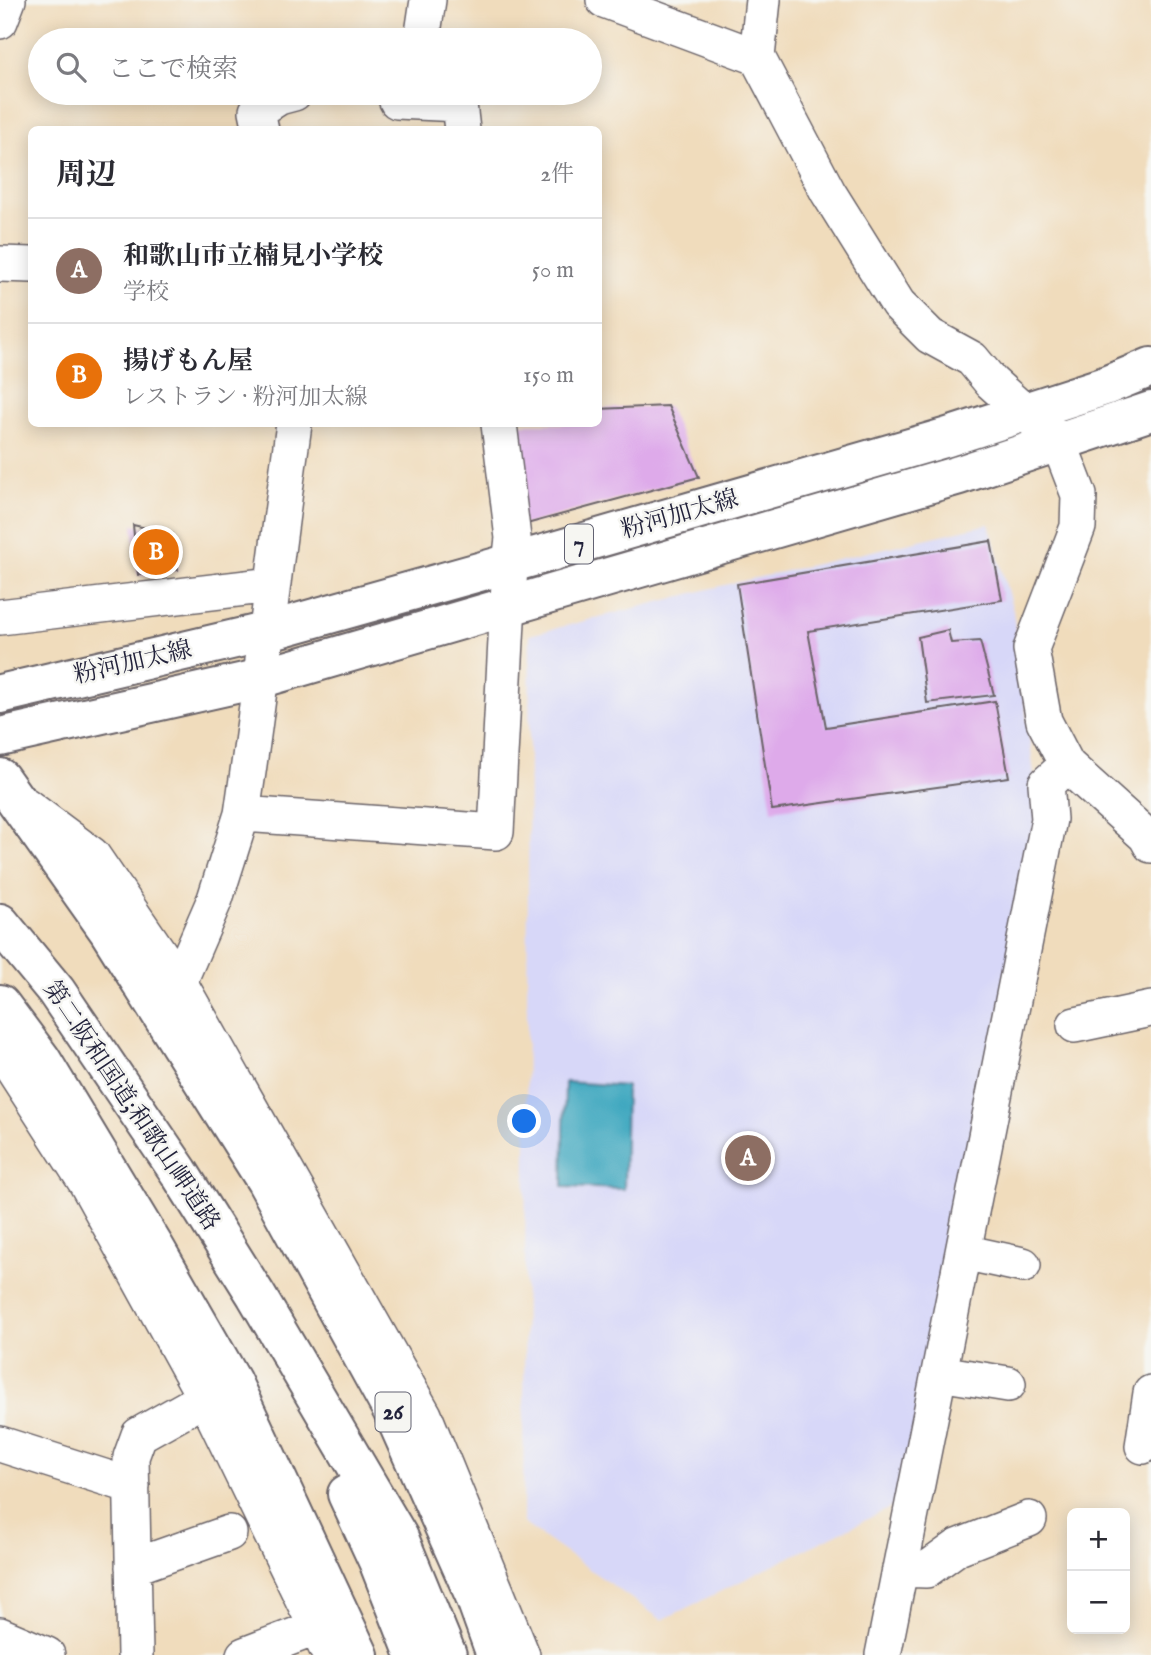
<!DOCTYPE html>
<html lang="ja">
<head>
<meta charset="utf-8">
<style>
	:root { --surface:#fff; --page:#f2f2f3; --text:#2b2b33; --muted:#7c7c81; --line:#e1e1e2; --accent:#0b8043 }
	body { margin:0; font-family:"IM FELL English","Noto Serif JP",serif; background:var(--page); color:var(--text) }
	.controls { position:absolute; right:21px; bottom:21px; display:grid; overflow:hidden; border-radius:10px; box-shadow:0 4px 18px #0003 }
	.controls button { width:63px; height:63px; display:grid; place-items:center; padding:0; border:0; border-bottom:2px solid var(--line); background:var(--surface); color:var(--text); font:35px sans-serif }
	.you { position:absolute; left:525px; top:1122px; width:24px; height:24px; margin:-18px; border:5px solid #fff; border-radius:50%; background:#1a73e8; box-shadow:0 0 0 10px #1a73e833 }
	.badge { display:grid; place-items:center; width:46px; height:46px; border-radius:50%; background:var(--accent); color:#fff; font-size:23px; font-weight:700 }
	.pin { position:absolute; translate:-50% -50%; border:4px solid #fff; box-shadow:0 2px 7px #0006 }
	.list { margin:0; padding:0; list-style:none }
	h2 { display:flex; justify-content:space-between; align-items:center; height:91px; margin:0; padding:0 28px; font-size:30px }
	h2 small { font-size:23px; font-weight:400; color:var(--muted) }
	.list li { display:grid; grid-template-columns:46px 1fr auto; gap:21px; align-items:center; box-sizing:border-box; height:105px; padding:0 28px; border-top:2px solid var(--line) }
	.list b { display:block; font-size:26px; white-space:nowrap }
	.list p { margin:0; font-size:23px; white-space:nowrap; color:var(--muted) }
	.list em { font-size:23px; font-style:normal; color:var(--muted) }
	.icon { flex:none; width:38px; height:38px; fill:none; stroke:currentColor; stroke-width:2; stroke-linecap:round; stroke-linejoin:round }
	.map { position:relative; flex:none; width:1151px; height:1655px; overflow:hidden }
	.search { position:absolute; background:var(--surface); box-shadow:0 4px 18px #0003; left:28px; top:28px; width:574px; height:77px; display:flex; align-items:center; gap:18px; box-sizing:border-box; padding:0 24px; border-radius:38px; color:var(--muted); font-size:26px }
	.panel { position:absolute; background:var(--surface); box-shadow:0 4px 18px #0003; left:28px; top:126px; width:574px; height:301px; border-radius:10px }
	.map>svg:first-child { display:block }
	.built { fill:#d7d7f8 }
	.water { fill:#40a8c0; stroke:#31657e; stroke-width:2 }
	.building { fill:#deaaea }
	.lines { fill:none; stroke-linecap:round; stroke-linejoin:round }
	.minor-casing { stroke:#6a6368; stroke-width:38 }
	.primary-casing { stroke:#6a6368; stroke-width:42 }
	.trunk-casing { stroke:#6a6368; stroke-width:42 }
	.motorway-casing { stroke:#6a6368; stroke-width:42 }
	.minor { stroke:#fff; stroke-width:35 }
	.primary { stroke:#fff; stroke-width:38 }
	.trunk { stroke:#fff; stroke-width:38 }
	.motorway { stroke:#fff; stroke-width:38 }
	.labels { text-anchor:middle; dominant-baseline:central; stroke-width:5; stroke-linejoin:round; paint-order:stroke }
	.shield { fill:#f6f6f2; stroke:#626272; stroke-width:2 }
	.shield-label { font-size:23px; font-weight:bold; fill:#22223b }
	.street-label { font-size:24px; fill:#22223b; stroke:#f6f6f2 }
</style>
</head>
<body>
<div class="map">
<svg width="1151" height="1655" viewBox="0 0 1151 1655">
	<rect width="100%" height="100%" fill="#f6f6f2"/>
	<filter id="ink" filterUnits="userSpaceOnUse"><feTurbulence type="fractalNoise" baseFrequency=".0143" numOctaves="2"/><feDisplacementMap in="SourceGraphic" scale="14" xChannelSelector="R" yChannelSelector="G"/><feConvolveMatrix kernelMatrix="1 2 1 2 8 2 1 2 1" color-interpolation-filters="sRGB"/></filter>
	<filter id="wash" filterUnits="userSpaceOnUse"><feTurbulence type="fractalNoise" baseFrequency=".00686" numOctaves="4" result="noise"/><feDisplacementMap in="SourceGraphic" scale="28" xChannelSelector="R" yChannelSelector="G"/><feGaussianBlur stdDeviation="1.57" result="paint"/><feColorMatrix in="noise" values="0 0 0 0 0 0 0 0 0 0 0 0 0 0 0 0 0 1.4 0 .05"/><feComposite in="paint" operator="in"/></filter>
	<g filter="url(#wash)">
		<rect width="100%" height="100%" fill="#f0dcbc"/>
		<path class="built" d="M989,524l24,87 26,202 -137,689 -240,118 -139,-97 7,-888 191,-49z"/>
		<path class="water" d="M565,1082l61,4 -2,103 -61,-2z"/>
		<g id="blocks">
			<path class="building" d="M668,406l31,71 -176,48 -19,-101h94v-15z
				M133,525l40,9 5,36 -40,5z
				M991,541l11,59 -194,31 18,96 169,-26 14,76 -237,33 -35,-226z
				M948,630l3,13 29,-2 14,54 -67,8 -9,-66z"/>
		</g>
	</g>
	<g filter="url(#ink)">
		<use href="#blocks" fill-opacity="0" stroke="#6a6368" stroke-width="2"/>
		<g class="lines">
			<defs>
				<path id="minor" d="M604,0l153,57 71,135 70,112 32,32 42,23 19,23 68,61 20,52 -1,32 -47,122 13,72 23,44 79,71 5,9
					M0,21l8,-21
					M422,40l6,-40
					M757,57l6,-57
					M394,93l3,8 62,3 3,26
					M261,130l-4,-19 22,-14 15,-4
					M0,264l32,1
					M0,617l271,-32
					M25,805l67,50 87,127 245,433 98,240
					M242,814c19,-130 34,-260 52,-390
					M179,982l36,-83 27,-85 254,18 14,-268 3,-26 -14,-114
					M1075,1025l76,-16
					M0,1049l87,135 118,214 125,257
					M963,1252l60,13
					M939,1373l69,11
					M0,1444l132,42
					M1143,1446l8,-53
					M133,1567l96,-34
					M900,1569l26,1 32,-23 71,-28
					M0,1635l47,20
					M135,1655l-4,-198 8,-22 66,-37
					M244,1655l74,-28
					M883,1655l166,-836 -3,-35 21,-19"/>
				<path id="primary" d="M0,694l265,-62 289,-81 394,-114 157,-51 46,-19
					M0,737l262,-59 697,-203 192,-64"/>
				<path id="trunk" d="M0,778l108,152 158,251 126,229 82,184 22,61
					M0,1004l41,55 114,189 77,134 127,273"/>
				<path id="motorway" d="M0,923l56,68 123,181 77,123 143,243 48,117
					M347,1494l31,67 37,94"/>
			</defs>
			<use href="#minor" class="minor-casing"/>
			<use href="#primary" class="primary-casing"/>
			<use href="#trunk" class="trunk-casing"/>
			<use href="#motorway" class="motorway-casing"/>
			<use href="#minor" class="minor"/>
			<use href="#primary" class="primary"/>
			<use href="#trunk" class="trunk"/>
			<use href="#motorway" class="motorway"/>
		</g>
	</g>
	<g class="labels">
		<g class="shield">
			<rect x="565" y="524.5" width="28" height="39" rx="5"/>
			<rect x="375.5" y="1392.5" width="35" height="39" rx="5"/>
		</g>
		<g class="shield-label">
			<text x="579" y="544">7</text>
			<text x="393" y="1412">26</text>
		</g>
		<g class="street-label">
			<text transform="translate(680 515) rotate(-16)">粉河加太線</text>
			<text transform="translate(133 663) rotate(-13)">粉河加太線</text>
			<text transform="translate(131 1106) rotate(56)">第二阪和国道;和歌山岬道路</text>
		</g>
	</g>
</svg>
<div class="controls">
<button>+</button>
<button>−</button>
</div>
<div class="you"></div>
<div class="pin badge" style="left:748px;top:1158px;background:#8d6e63">A</div>
<div class="pin badge" style="left:156px;top:552px;background:#e8710a">B</div>
<div class="search"><svg class="icon" aria-label="search" viewBox="0 0 24 24"><circle cx="10" cy="10" r="6"/><path d="M15 15l6 6"/></svg>ここで検索</div>
<section class="panel">
<h2>周辺<small>2件</small></h2>
<ul class="list">
<li><span class="badge" style="background:#8d6e63">A</span><div><b>和歌山市立楠見小学校</b><p>学校</p></div><em>50 m</em></li>
<li><span class="badge" style="background:#e8710a">B</span><div><b>揚げもん屋</b><p>レストラン · 粉河加太線</p></div><em>150 m</em></li>
</ul>
</section>
</div>
</body>
</html>
